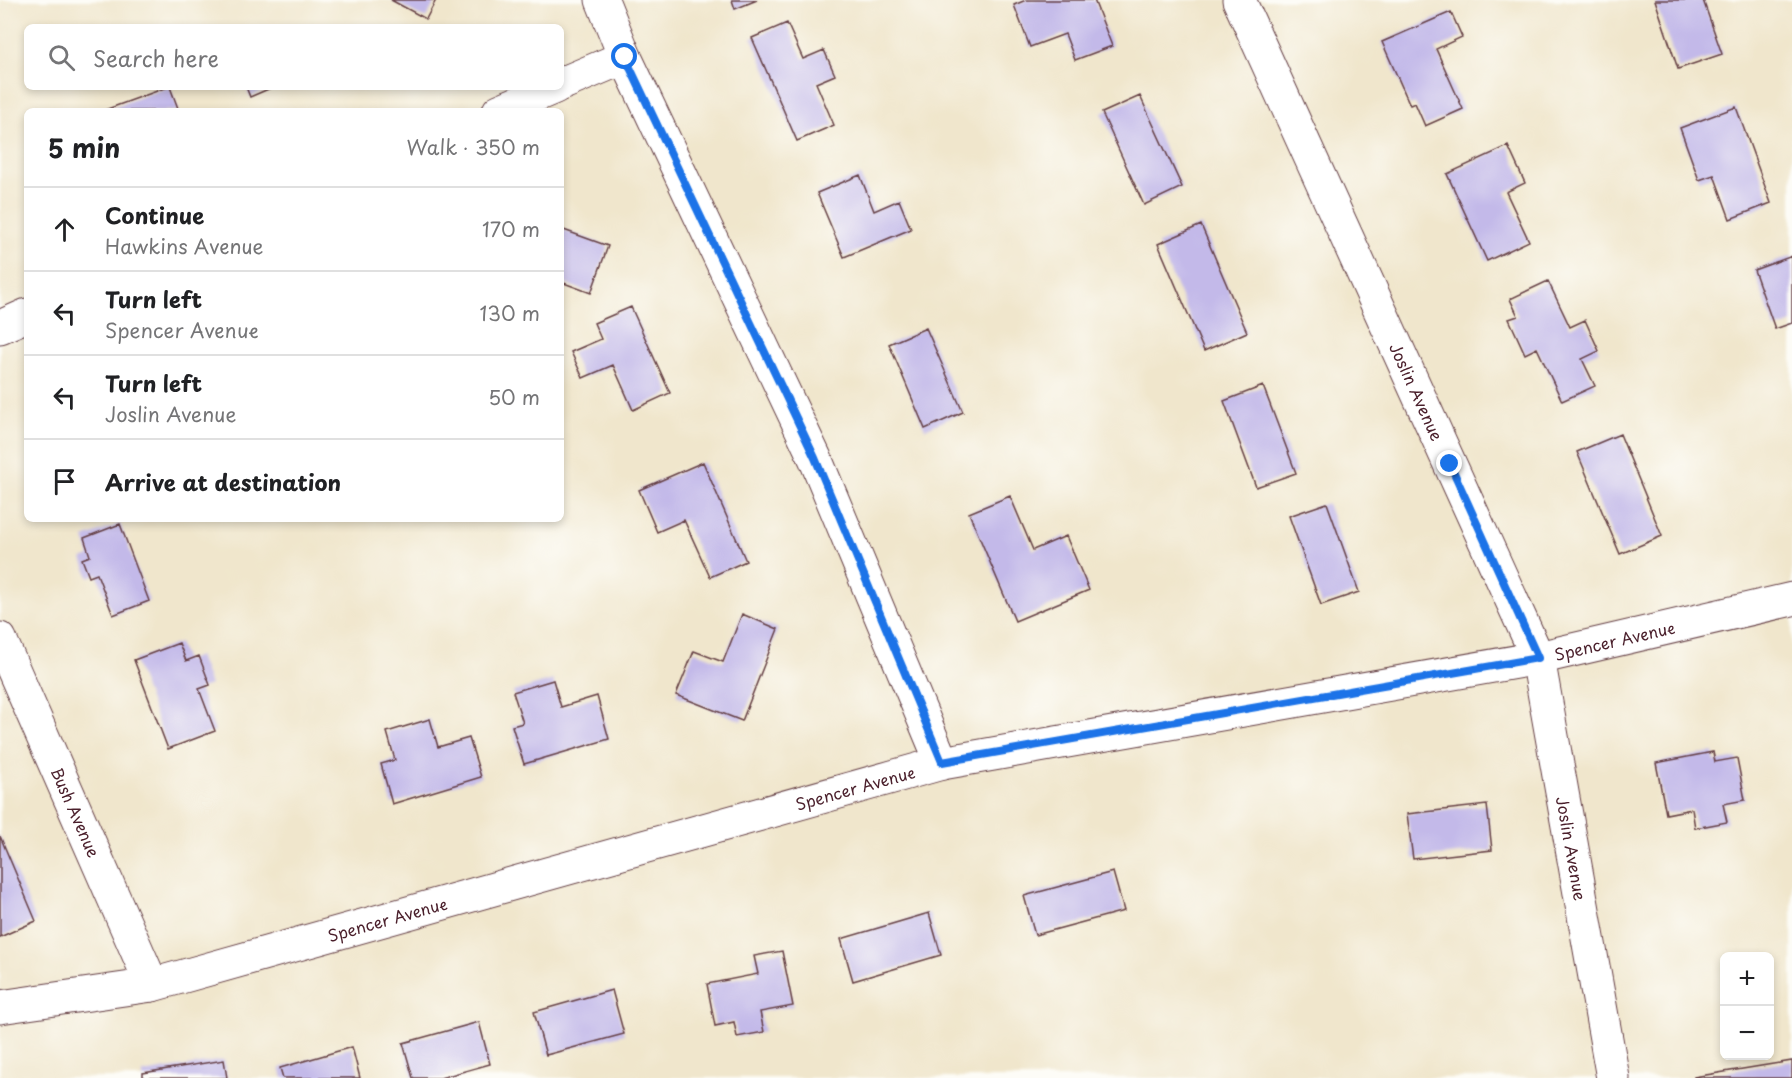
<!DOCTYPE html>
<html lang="en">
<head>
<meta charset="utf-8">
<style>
	:root { --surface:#fff; --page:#f2f2f2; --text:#202124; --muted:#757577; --line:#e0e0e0 }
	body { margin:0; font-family:"Playpen Sans",sans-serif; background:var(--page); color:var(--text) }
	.controls { position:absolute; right:18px; bottom:18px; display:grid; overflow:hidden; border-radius:9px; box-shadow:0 3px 9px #0003 }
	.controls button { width:54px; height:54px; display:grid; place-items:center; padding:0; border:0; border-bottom:2px solid var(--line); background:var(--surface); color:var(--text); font:30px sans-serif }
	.stop { position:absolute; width:18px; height:18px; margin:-14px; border:4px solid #1a73e8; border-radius:50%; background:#fff }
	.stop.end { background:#1a73e8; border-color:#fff; box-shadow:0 2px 6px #0008 }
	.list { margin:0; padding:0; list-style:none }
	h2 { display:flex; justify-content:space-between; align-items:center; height:78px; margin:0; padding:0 24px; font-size:26px }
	h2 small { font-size:20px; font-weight:400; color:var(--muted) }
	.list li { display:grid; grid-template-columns:39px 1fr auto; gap:18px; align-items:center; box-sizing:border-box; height:84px; padding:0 24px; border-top:2px solid var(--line) }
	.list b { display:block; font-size:22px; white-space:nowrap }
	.list p { margin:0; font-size:20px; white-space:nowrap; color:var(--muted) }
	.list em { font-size:20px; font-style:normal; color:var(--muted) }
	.icon { flex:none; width:33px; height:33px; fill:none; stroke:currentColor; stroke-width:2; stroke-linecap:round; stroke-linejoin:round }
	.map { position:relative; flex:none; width:1792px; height:1078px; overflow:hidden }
	.search { position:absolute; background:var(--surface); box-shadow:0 3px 9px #0003; left:24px; top:24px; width:540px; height:66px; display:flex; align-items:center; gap:15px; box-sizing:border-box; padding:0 21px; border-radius:9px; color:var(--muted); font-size:22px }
	.panel { position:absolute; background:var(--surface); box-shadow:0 3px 9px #0003; left:24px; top:108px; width:540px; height:414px; border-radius:9px }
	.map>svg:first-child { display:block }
	.building { fill:#c3b9e9 }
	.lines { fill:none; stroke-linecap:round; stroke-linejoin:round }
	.minor-casing { stroke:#633d43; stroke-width:35 }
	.minor { stroke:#fff; stroke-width:33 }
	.route { stroke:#1a73e8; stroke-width:8 }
	.labels { text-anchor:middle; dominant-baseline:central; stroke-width:4.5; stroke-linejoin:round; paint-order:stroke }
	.street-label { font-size:16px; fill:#4a1f2b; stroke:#fdfcf7 }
</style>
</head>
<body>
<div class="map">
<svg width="1792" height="1078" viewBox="0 0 1792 1078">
	<rect width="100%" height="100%" fill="#fdfcf7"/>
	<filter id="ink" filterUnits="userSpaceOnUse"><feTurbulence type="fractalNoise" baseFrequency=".0167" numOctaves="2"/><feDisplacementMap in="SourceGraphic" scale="12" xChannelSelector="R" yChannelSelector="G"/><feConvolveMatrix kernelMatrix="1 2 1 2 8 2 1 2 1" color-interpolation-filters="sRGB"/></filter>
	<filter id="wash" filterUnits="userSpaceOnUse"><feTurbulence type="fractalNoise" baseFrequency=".008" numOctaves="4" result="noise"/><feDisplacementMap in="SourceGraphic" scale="24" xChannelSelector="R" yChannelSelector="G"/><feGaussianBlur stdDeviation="1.35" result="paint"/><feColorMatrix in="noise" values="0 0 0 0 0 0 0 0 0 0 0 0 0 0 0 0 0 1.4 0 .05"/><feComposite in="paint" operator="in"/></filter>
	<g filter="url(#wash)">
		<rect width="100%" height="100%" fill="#f0e6cc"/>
		<g id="blocks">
			<path class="building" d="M391,0h45l-10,19z
				M732,0h25l-22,9z
				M1026,0h68l18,46 -37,14 -10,-26 -35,13 -16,-42z
				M1655,0h48l19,54 -44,15z
				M1451,12l11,25 -26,12 27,60 -38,17 -10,-23 -5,2 -28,-63z
				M787,23l16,36 21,-9 11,25 -19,8 18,42 -37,16 -45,-103z
				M170,87l9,24h-77l66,-24z
				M246,87h27l-23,10z
				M1140,96l42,91 -38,18 -42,-92z
				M1736,107l35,96 -41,16 -16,-44 -15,5 -19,-52z
				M1508,146l17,37 -19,9 23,49 -42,20 -40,-87z
				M860,175l14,36 25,-11 12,29 -67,28 -27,-64z
				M1201,225l46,107 -43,19 -46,-107z
				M561,229l47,17 -17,47 -30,-11z
				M1792,256v67l-17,6 -21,-59z
				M1548,281l22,46 15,-7 14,31 -17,8 13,27 -33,15 -25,-53 -12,6 -16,-35 9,-3 -8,-17z
				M631,307l39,86 -37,17 -20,-45 -30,13 -12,-26 30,-13 -7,-16z
				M926,328l37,84 -38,17 -36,-85z
				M1263,386l33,87 -40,14 -32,-86z
				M1620,434l42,102 -42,18 -43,-102z
				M703,462l43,99 -36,16 -26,-57 -27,12 -18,-42z
				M1010,496l23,54 33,-14 23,54 -74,31 -46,-108z
				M1327,503l32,89 -38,13 -32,-89z
				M120,524l29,77 -36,14 -16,-41 -8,3 -7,-18 8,-3 -6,-18z
				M742,614l36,15 -36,92 -66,-26 18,-44 29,11z
				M179,643l7,18 13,-5 11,29 -11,4 16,42 -47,18 -34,-89z
				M553,680l8,27 36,-11 12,43 -85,25 -12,-38 11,-3 -10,-31z
				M430,719l8,28 31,-9 12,39 -89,27 -11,-40 14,-4 -8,-28z
				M1713,752l2,10 22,-4 8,42 -22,4 4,18 -32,6 -3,-19 -26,5 -10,-51z
				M1487,805l5,45 -79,9 -6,-45z
				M0,836l36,85 -36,16z
				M1113,872l11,39 -89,24 -11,-39z
				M929,913l12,42 -88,26 -12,-42z
				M782,951l11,55 -33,6 4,20 -27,5 -3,-15 -19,4 -8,-42 51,-10 -4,-18z
				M612,990l12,44 -78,21 -12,-43z
				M479,1022l11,42 -50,14h-27l-10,-35z
				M352,1047l8,31h-77l-3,-10z
				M224,1060l3,18h-84v-5z
				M1792,1061v17h-98v-1z"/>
		</g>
	</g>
	<g filter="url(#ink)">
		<use href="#blocks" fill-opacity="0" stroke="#633d43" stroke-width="1.5"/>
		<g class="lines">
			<defs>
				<g id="minor">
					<path d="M602,0l23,57 190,401 127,305"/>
					<path id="s1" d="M1239,0l299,658 75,420"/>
					<path d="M561,84l64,-27"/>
					<path d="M499,111l56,-24"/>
					<path d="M0,327l27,-12"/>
					<path id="s2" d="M0,639l152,346"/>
					<path id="s3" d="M0,1007l152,-22 790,-222 596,-105 254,-59"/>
				</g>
			</defs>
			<use href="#minor" class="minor-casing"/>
			<use href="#minor" class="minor"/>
		</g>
	</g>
	<g class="lines" filter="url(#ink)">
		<path class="route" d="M625,57l190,401 127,304 596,-104 -88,-194"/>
	</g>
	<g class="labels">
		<g class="street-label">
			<text stroke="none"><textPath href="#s1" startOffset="430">Joslin Avenue</textPath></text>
			<text stroke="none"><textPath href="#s3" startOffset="1658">Spencer Avenue</textPath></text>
			<text stroke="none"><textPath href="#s3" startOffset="884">Spencer Avenue</textPath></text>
			<text stroke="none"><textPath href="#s2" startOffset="189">Bush Avenue</textPath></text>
			<text stroke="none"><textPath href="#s1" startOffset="916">Joslin Avenue</textPath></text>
			<text stroke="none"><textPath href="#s3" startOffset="398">Spencer Avenue</textPath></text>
		</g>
	</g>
</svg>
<div class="controls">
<button>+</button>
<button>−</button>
</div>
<div class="stop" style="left:625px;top:57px"></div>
<div class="stop end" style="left:1450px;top:464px"></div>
<div class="search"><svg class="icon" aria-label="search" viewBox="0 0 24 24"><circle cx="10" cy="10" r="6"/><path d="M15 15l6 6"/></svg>Search here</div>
<section class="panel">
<h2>5 min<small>Walk · 350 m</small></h2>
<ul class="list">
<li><svg class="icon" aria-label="ahead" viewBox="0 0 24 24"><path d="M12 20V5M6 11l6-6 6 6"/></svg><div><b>Continue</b><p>Hawkins Avenue</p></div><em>170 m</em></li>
<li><svg class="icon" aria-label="left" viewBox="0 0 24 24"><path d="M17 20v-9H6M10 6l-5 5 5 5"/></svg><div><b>Turn left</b><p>Spencer Avenue</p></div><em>130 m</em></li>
<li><svg class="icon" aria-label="left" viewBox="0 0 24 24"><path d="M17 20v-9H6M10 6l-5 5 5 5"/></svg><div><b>Turn left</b><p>Joslin Avenue</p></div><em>50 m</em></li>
<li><svg class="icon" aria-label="arrive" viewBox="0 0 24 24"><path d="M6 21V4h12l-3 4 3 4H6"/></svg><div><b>Arrive at destination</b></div></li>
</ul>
</section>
</div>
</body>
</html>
